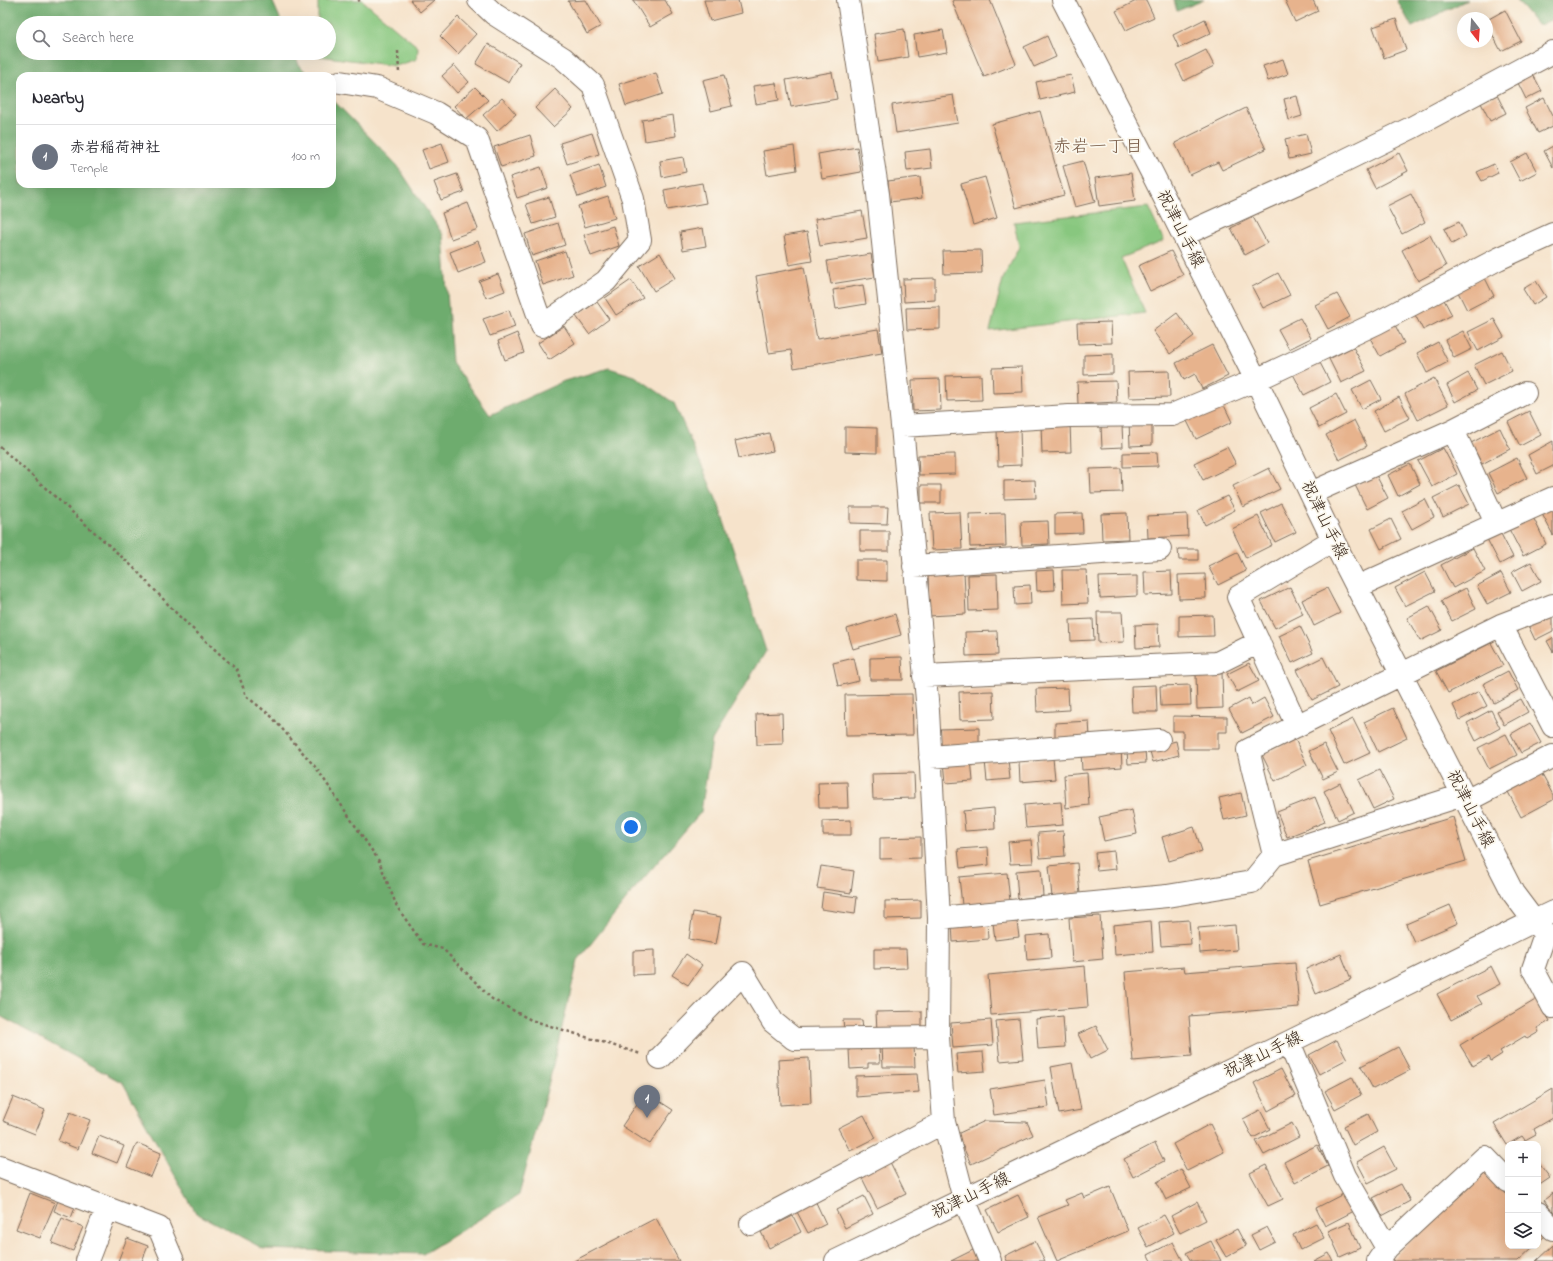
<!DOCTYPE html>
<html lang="en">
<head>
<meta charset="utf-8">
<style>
	:root { --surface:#fff; --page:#f7f7f7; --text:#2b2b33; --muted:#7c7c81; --line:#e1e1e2; --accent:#111827 }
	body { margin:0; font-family:"Indie Flower","Klee One",sans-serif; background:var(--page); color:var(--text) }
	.controls { position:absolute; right:12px; bottom:12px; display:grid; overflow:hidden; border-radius:8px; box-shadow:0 4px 16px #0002 }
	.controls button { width:36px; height:36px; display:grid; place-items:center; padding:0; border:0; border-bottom:1px solid var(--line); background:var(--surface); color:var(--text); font:20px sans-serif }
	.compass { position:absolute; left:1457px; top:12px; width:36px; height:36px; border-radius:50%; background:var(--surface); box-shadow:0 4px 16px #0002; rotate:163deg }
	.you { position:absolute; left:631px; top:827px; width:14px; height:14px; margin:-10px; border:3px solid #fff; border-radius:50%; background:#1a73e8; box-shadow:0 0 0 6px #1a73e833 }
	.badge { display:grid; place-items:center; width:26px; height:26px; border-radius:50%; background:var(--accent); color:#fff; font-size:13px; font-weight:700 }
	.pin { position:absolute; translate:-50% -33px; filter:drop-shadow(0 1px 2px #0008) }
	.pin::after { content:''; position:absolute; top:21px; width:14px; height:12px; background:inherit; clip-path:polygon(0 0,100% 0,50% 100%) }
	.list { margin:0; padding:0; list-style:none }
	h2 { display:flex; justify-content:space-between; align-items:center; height:52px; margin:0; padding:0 16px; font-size:17px }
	h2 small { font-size:13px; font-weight:400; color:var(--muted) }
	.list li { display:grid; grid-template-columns:26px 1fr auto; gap:12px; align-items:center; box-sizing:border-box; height:64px; padding:0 16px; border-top:1px solid var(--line) }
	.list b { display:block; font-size:15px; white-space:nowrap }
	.list p { margin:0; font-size:13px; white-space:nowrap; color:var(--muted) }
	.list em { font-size:13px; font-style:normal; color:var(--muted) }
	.icon { flex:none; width:22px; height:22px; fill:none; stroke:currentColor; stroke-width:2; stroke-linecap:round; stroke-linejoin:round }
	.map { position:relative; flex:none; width:1553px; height:1261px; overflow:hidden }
	.search { position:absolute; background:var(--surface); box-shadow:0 4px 16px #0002; left:16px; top:16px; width:320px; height:44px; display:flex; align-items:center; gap:10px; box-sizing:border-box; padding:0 14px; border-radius:22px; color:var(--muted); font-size:15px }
	.panel { position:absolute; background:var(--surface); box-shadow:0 4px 16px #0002; left:16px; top:72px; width:320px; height:116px; border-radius:12px }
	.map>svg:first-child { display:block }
	.green { fill:#88c77f; stroke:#62784e }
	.forest { fill:#6eac6e; stroke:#546b46 }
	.building { fill:#e7b38d }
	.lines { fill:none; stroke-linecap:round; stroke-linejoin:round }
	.minor-casing { stroke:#7c6b5b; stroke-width:24 }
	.path { stroke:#7c6b5b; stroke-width:2.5; stroke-dasharray:3 3; stroke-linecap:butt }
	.minor { stroke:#fff; stroke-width:22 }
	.labels { text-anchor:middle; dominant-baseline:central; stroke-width:3.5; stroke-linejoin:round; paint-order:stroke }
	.street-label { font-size:17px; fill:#3b2a1e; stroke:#fbf7ec }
	.neighbourhood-label { font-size:18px; fill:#775a45; stroke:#fbf7ec }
</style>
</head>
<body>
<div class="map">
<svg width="1553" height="1261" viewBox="0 0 1553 1261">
	<rect width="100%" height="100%" fill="#fbf7ec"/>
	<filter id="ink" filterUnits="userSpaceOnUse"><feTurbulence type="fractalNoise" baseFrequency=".025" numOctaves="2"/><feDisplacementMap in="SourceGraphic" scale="8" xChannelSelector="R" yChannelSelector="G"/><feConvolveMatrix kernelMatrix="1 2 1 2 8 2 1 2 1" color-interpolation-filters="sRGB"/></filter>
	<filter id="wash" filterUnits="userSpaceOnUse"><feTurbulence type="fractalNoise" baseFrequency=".012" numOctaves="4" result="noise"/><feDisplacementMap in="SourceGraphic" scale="16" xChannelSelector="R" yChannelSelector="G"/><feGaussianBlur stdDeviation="0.9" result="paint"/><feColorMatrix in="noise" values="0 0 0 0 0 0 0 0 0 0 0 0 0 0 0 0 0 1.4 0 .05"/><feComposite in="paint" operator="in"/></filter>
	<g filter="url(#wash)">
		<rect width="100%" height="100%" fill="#f6e3cb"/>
		<path class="green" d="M318,0h44l56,47 -1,12 -21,7 -77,-10 -1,-3h11v-30h-11z
			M1148,207l16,34 -43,17 24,55 -155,18 13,-52 16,-32 -5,-25z"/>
		<path class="forest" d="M0,0h272l10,23h-259v30h271l5,12 11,11h-290v108h312v-85l65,66 46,70 9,127 38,53 74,-34 45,-13 26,8 39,27 44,100 48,148 -54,89 -11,72 -64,74 -59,74 -30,126 -29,109 -96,59 -159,-5 -68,-36 -73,-130 -123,-67z
			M1174,0h30l-27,11z
			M1397,0h70l-55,27z
			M1517,0h36v19l-15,7z"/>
		<g id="blocks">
			<path class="building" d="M410,0h24l-14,12z
				M586,0l15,26 -14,8 -19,-33z
				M633,0h32l8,14 -23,13z
				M704,0h34l3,13 -31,8z
				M954,0h36l26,64 -32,13 -32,-76z
				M1138,0h8l8,17 -28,13 -10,-19z
				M1285,0h28l5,11 -23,11z
				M1505,10l16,31 -20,10 -14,-27v-4z
				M458,17l18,17 -18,20 -18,-18z
				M1205,19l6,14 -32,15 -6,-13z
				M1396,19l10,31 -22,8 -11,-31z
				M904,29l4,28 -30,5 -4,-28z
				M943,30l4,22 -30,5 -3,-22z
				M1047,36l9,21 -22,10 -10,-20z
				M488,44l32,19 -11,20 -33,-19z
				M1206,50l8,16 -30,15 -8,-16z
				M1283,59l5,15 -20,7 -5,-15z
				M454,65l15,17 -12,11 -15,-17z
				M1531,71l11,20 -16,8 -10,-20z
				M832,72l5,27 -46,8 -5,-27z
				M656,73l7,21 -37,12 -7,-22z
				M724,75l8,31 -21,5 -8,-31z
				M1071,75l4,17 -35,8 -4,-18z
				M776,83l3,17 -23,4 -3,-18z
				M475,87l13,13 -22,19 -12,-13z
				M555,89l18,20 -20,18 -18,-19z
				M953,95l5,28 -62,10 -4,-28z
				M1497,95l9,18 -16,8 -9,-18z
				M1297,96l5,20 -13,4 -5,-21z
				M502,98l14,16 -19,17 -14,-16z
				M1544,98l9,18v10l-15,7 -13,-25z
				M1246,108l20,41 -44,21 -4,-8 -28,13 -15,-32z
				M1040,111l24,84 -48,13 -24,-84z
				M673,115l3,21 -31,5 -3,-21z
				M592,133l7,21 -32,10 -7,-21z
				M1306,134l5,20 -22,5 -4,-20z
				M530,135l6,21 -35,11 -7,-20z
				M442,143l7,19 -20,7 -7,-19z
				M794,146l3,24 -30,5 -4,-24z
				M1553,146v22l-9,-17z
				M857,147l4,25 -39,7 -4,-25z
				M930,149l2,19 -25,3 -2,-19z
				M1399,153l9,18 -33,17 -9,-18z
				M1527,153l10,19 -17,9 -10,-19z
				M683,157l3,15 -24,5 -2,-16z
				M1083,161l12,41 -20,5 -12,-41z
				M1494,164l4,9 -16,8 -5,-9z
				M599,165l7,22 -28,10 -8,-22z
				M541,167l7,21 -31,10 -7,-21z
				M1131,173l4,28 -36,5 -4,-28z
				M457,174l7,18 -23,8 -7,-18z
				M920,177l2,21 -32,4 -2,-21z
				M985,177l12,41 -24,7 -12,-41z
				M702,183l4,20 -39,7 -3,-20z
				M1411,194l14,28 -23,12 -15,-28z
				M608,196l7,22 -30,9 -7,-21z
				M549,197l6,20 -22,7 -7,-20z
				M468,203l10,26 -27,10 -9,-26z
				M862,211l5,27 -47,8 -5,-27z
				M1253,217l14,26 -22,12 -14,-27z
				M1459,222l7,14 -14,8 -8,-15z
				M558,223l7,22 -33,11 -7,-22z
				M613,226l6,20 -28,10 -7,-21z
				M703,228l3,18 -23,4 -3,-18z
				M807,232l5,29 -23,4 -5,-29z
				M1430,235l16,31 -28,15 -16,-31z
				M478,241l8,21 -28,11 -8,-21z
				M981,250l1,23 -38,1 -1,-23z
				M565,251l8,24 -30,10 -8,-24z
				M1171,251l12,24 -33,16 -12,-25z
				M660,253l15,25 -21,13 -15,-25z
				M871,254l4,23 -44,7 -4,-23z
				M804,267l13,72 61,-10 4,24 -88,15 -3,-18 -22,3 -13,-77z
				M1278,273l12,22 -27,13 -11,-21z
				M498,274l7,17 -19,7 -7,-17z
				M1484,276l10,20 -27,14 -10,-20z
				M935,278v22l-31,2 -1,-23z
				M631,280l12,18 -27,17 -11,-17z
				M1536,281l10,16 -13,8 -10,-16z
				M863,285l3,19 -30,5 -3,-19z
				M1337,294l13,23 -22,12 -13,-24z
				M1443,298l9,17 -29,15 -9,-17z
				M597,302l12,17 -20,15 -13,-18z
				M940,307v22l-33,1 -1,-22z
				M509,310l6,17 -25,9 -7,-17z
				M1177,313l17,23 -24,18 -17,-23z
				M1300,318l11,20 -22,11 -11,-20z
				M1494,319l10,18 -26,14 -10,-19z
				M1111,322l1,21 -34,1 -1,-21z
				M1394,323l10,20 -24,13 -11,-20z
				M564,326l11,17 -26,17 -11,-17z
				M1463,331l9,18 -18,9 -9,-18z
				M517,333l7,20 -19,7 -7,-19z
				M1438,342l10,20 -21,11 -10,-20z
				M1212,345l16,31 -26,13 -7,-15 -11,6 -8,-17z
				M1353,347l13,24 -25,12 -12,-24z
				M1502,351l10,20 -28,14 -10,-20z
				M1113,354v20l-29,1v-20z
				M1318,359l12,23 -26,13 -12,-23z
				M1022,367l1,25 -30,1 -1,-25z
				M1169,371l1,26 -41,1 -1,-26z
				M1468,373l9,17 -22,12 -8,-17z
				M981,375l1,25 -35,1 -1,-25z
				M1434,378l14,27 -30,15 -13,-26z
				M940,379l1,31 -28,1 -1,-31z
				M1371,380l10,19 -19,10 -10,-19z
				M1116,381l1,21 -39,2 -1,-22z
				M1336,394l10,20 -27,14 -10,-20z
				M1399,397l11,21 -26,13 -10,-20z
				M1222,401l10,21 -36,17 -10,-20z
				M1529,411l12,24 -21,11 -12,-24z
				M1129,420h23v25l-22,1z
				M1354,420l13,26 -28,14 -13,-25z
				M1070,423l1,29 -29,1 -1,-29z
				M1122,425l1,22 -21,1 -1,-22z
				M845,427l32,1v25l-32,-1z
				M1020,428l1,37 -23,1 -1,-37z
				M1500,428l10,21 -28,15 -11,-21z
				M769,433l4,18 -34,7 -4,-17z
				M1553,441v25l-16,8 -9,-19z
				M1227,447l9,17 -33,16 -9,-17z
				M1443,448l14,26 -25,13 -14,-26z
				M1157,452l1,14 -35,1v-14z
				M955,454v20l-36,1 -1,-20z
				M1517,458l10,20 -29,15 -10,-20z
				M1410,464l10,20 -22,12 -10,-21z
				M1121,468l1,24 -31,1 -1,-24z
				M1269,468l11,21 -37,18 -10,-21z
				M1376,475l12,23 -21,11 -12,-24z
				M1035,480l1,18 -32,1v-18z
				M921,485h20v18h-20z
				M1459,485l10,19 -26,13 -10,-19z
				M1227,496l8,14 -30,15 -7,-15z
				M1425,499l9,18 -22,12 -10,-18z
				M1281,503l15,29 -21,10 -14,-29z
				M1553,505v30l-12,-23z
				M850,507h38l-1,17 -37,-1z
				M960,512l2,37 -30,1 -2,-37z
				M1005,513l1,33 -36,1 -1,-33z
				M1082,513l1,20 -28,1v-20z
				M1127,513l1,26 -26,1 -1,-26z
				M1187,514l1,22 -40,2 -1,-22z
				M1258,516l14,29 -26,13 -14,-29z
				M1533,517l13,27 -23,12 -14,-27z
				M1391,519l10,20 -20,10 -10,-20z
				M1048,521l1,23 -27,1 -1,-23z
				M860,531h29v20h-29z
				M1500,532l13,25 -13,7 -13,-25z
				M1473,548l12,23 -32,17 -12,-23z
				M1178,549h20v11h-19z
				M1237,552l9,19 -28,14 -10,-19z
				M856,560h31v21l-31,-1z
				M1531,562l10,19 -19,10 -10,-19z
				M1054,570l1,20 -18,1 -1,-20z
				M1062,570h24l2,33 -25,1z
				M964,571l2,43 -37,2 -1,-44z
				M1171,571l1,23 -27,1 -1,-23z
				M1425,572l10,19 -30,15 -10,-18z
				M1501,573l10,19 -24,12 -10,-18z
				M997,574l1,36 -29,1 -1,-36z
				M1205,574l1,24 -27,1 -1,-24z
				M1137,576v20l-37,2 -1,-21z
				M1030,585l1,19 -16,1 -1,-19z
				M1290,587l13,27 -28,14 -14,-27z
				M1327,588l13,25 -26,13 -12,-26z
				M1466,588l10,21 -24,12 -11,-20z
				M1429,606l13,24 -22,11 -13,-23z
				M1097,612h25l2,30 -26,1z
				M895,614l6,21 -48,14 -6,-20z
				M1553,614v17l-18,9 -8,-17z
				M1213,615l1,21 -35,1v-21z
				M1093,619l1,21 -23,1 -1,-21z
				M1158,624l1,23 -23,1 -1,-23z
				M1300,626l13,27 -21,10 -13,-27z
				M997,631l1,24 -32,1 -1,-24z
				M1553,638v14l-6,-11z
				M1491,643l12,22 -55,28 -12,-22z
				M902,657l1,23h-33v-22z
				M1323,657l15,30 -26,13 -15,-30z
				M854,658l5,23 -21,5 -5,-23z
				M1249,663l10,18 -22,11 -10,-18z
				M1508,671l10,19 -24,13 -11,-19z
				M1222,672l1,36 -26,1 -1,-36z
				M1156,685l1,27h-25l-1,-26z
				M1190,685l1,20 -30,1 -1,-20z
				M1068,688l1,22 -32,2 -1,-23z
				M993,691l1,28 -34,1 -1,-28z
				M1479,691l8,15 -27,14 -7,-15z
				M912,694l1,41 -67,1 -1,-41z
				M1249,698l3,7 12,-7 10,19 -32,16 -13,-24z
				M1521,699l7,13 -24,13 -7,-14z
				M1393,708l14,30 -29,14 -14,-30z
				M1491,710l9,18 -24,13 -9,-18z
				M782,713l1,31 -26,1 -1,-31z
				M1173,716l54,1v15h-9v17h-35v-18h-10z
				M1353,719l17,34 -26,12 -16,-34z
				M1089,721l1,16 -35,1v-15z
				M1530,723l11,20 -20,10 -10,-19z
				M979,728v17l-39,1 -1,-17z
				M1506,734l11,21 -28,14 -11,-21z
				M1295,739l12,26 -32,16 -13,-26z
				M1176,741l3,14 -26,7 -4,-14z
				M1324,744l14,28 -15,7 -14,-28z
				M1121,748l1,19 -40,3 -1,-18z
				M1145,750l1,13 -18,1 -1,-13z
				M1053,758l2,21 -35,3 -1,-21z
				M971,759l2,22 -27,2 -2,-22z
				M1008,759l2,20 -23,2 -2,-20z
				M1379,770l15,29 -21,10 -14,-29z
				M1540,771l13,24v5l-32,17 -15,-29z
				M914,773l1,25 -42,1 -1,-25z
				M1087,773l2,32 -23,3 -2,-33z
				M847,782l1,26h-29l-1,-25z
				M1340,783l14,29 -16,8 -14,-29z
				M1241,793l5,22 -22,5 -5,-22z
				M1315,797l10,25 -38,15 -10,-25z
				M1061,802l2,23 -37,3 -2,-23z
				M994,808l1,21 -30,2 -2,-20z
				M1132,810l5,24 -33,7 -5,-24z
				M1453,817l13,44 -146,43 -12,-43z
				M851,820v15h-28v-14z
				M1194,827l8,24 -33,10 -7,-24z
				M1063,831l2,25 -25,2 -2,-25z
				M921,837v21l-41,1v-21z
				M1031,840l2,23 -23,1 -2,-22z
				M988,847l1,18 -29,3 -2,-19z
				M1114,851l2,18 -19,2 -2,-18z
				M1077,863l3,31 -28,3 -3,-31z
				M821,866l33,5 -3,22 -34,-5z
				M1041,869l2,27 -25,3 -2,-28z
				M1007,873l3,28 -48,4 -3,-28z
				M823,892l34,5 -2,17 -34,-5z
				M921,900v18l-36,1v-18z
				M1450,905l8,18 -44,19 -8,-18z
				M693,912l28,5 -5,27 -27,-5z
				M1100,916l3,43 -31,3 -3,-44z
				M987,920l1,19 -35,3 -1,-19z
				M1189,920l2,24 -30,2 -2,-24z
				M1151,921l2,31 -38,3 -2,-30z
				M1017,922l2,15 -24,3 -2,-17z
				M1235,925l2,25 -37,3 -2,-25z
				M1049,934l2,24 -24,2 -2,-24z
				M874,949h32l1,19 -33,1z
				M654,950v24l-21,1v-24z
				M686,954l16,11 -14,20 -16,-10z
				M1341,954l10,25 -35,15 -10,-25z
				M1295,963l4,44 -110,9 3,40 -59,5 -8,-89 59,-5 1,5z
				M1085,966l3,41 -97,8 -3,-40z
				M1491,966l9,18 -23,12 5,8 -31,16 -14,-26z
				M1537,999l13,22 -13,7 2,4 -12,7 -2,-3 -25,15 2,3 -11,7 -2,-4 -16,9 -13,-21z
				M922,1011v19l-45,1 -1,-19z
				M1063,1016l2,31 -27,2 -2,-30z
				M1019,1019l4,40 -23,2 -4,-40z
				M843,1020h19l1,9h-19z
				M991,1020l2,25 -40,3 -2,-25z
				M1096,1026l12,24 -18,9 -12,-25z
				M1337,1040l10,19 -28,15 -10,-19z
				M914,1045l1,22h-32l-1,-21z
				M1398,1047l12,23 -37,19 -12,-23z
				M879,1048l1,15h-12v5l-18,1 -1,-20z
				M983,1052l2,19 -27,2 -2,-19z
				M809,1058l2,45 -31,2 -2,-45z
				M1072,1063l9,47 -22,4 -8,-47z
				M1281,1069l14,27 -27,15 -14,-28z
				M917,1074l2,18 -63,5v-21z
				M1352,1077l9,18 -26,14 -10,-18z
				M1045,1080l4,27 -55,8 -4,-26z
				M1553,1089v29l-19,11 2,5 -11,6 -3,-4 -15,9 -13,-21z
				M645,1092l28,18 -23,34 -28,-18z
				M13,1097l32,13 -10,24 -32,-13z
				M1260,1110l10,19 -17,9 -10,-19z
				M70,1112l20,8 -12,29 -20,-8z
				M1368,1114l9,18 -24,13 -9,-19z
				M864,1115l12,23 -26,13 -12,-23z
				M985,1121l42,1 6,13 -62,29 -14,-30z
				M1292,1123l7,14 -35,18 -8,-14z
				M1210,1124l14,28 -37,19 -14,-27z
				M99,1136l25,10 -7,17 -25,-10z
				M137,1143l24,10 -10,24 -24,-10z
				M1155,1143l9,18 -31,16 -9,-18z
				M1317,1145l11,21 -33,17 -11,-21z
				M1384,1147l12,22 -28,14 -11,-21z
				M888,1158l18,36 -29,14 -18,-36z
				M1538,1162l12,16 -12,8z
				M1266,1165l17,34 -15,7 -18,-33z
				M1181,1169l10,19 -25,12 -9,-18z
				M1486,1172l22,24v50h26l-16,15h-123l-3,-3z
				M1401,1184l9,17 -28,15 -9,-18z
				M1110,1187l18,44 -71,30 -19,-44 30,-12 -3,-5 17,-7 2,5z
				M30,1193l25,10 -15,35 -24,-9z
				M1345,1193l9,18 -29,15 -9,-18z
				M1553,1193v20l-9,-13z
				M1018,1195l11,22 -31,15 -11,-22z
				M864,1196l9,18 -28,14 -9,-18z
				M59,1198l17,7 -5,13 -17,-7z
				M814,1198l12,26 -18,9 -13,-25z
				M1197,1202l9,18 -26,13 -9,-17z
				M1164,1215l10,18 -26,14 -10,-19z
				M793,1216l8,16 -32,16 -8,-16z
				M62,1218l21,9 -10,24 -21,-8z
				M656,1218l23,43h-105z
				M1349,1222l11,26 -20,9 -12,-26z
				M1316,1223l8,15 -24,12 -7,-15z
				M1267,1227l8,15 -16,8 -8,-15z
				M1237,1229l9,17 -20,11 -10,-17z
				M1538,1229l7,7 -7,6z
				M127,1238l21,8 -6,15h-24z
				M1035,1241l10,20h-38l-2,-5z
				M1211,1241l10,20h-30l-5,-8z
				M1173,1242l10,19h-32l-3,-6z
				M1553,1245v16h-17z
				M977,1248l7,13h-33z
				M1329,1253l4,8h-19z"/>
		</g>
	</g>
	<g filter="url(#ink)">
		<use href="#blocks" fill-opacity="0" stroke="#7c6b5b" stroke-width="1"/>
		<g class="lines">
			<defs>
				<path id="minor" d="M848,0l30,194 24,232 26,285 11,207 -1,119 6,85 20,77 26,62
					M340,82l37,6 59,25 41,26 65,187 64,-45 34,-41 -7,-41 -40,-114 -30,-27 -69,-44 -15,-14
					M1183,235l132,-60 98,-48 140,-75
					M902,426l167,-10 103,-1 84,-35 121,-57 121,-64 55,-25
					M1453,430l43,93
					M1311,493l142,-63 72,-37
					M914,566l246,-17
					M1357,587l196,-89
					M1501,625l52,101
					M924,676l293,-13 42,-21
					M1297,726l-59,-129 95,-57
					M930,757l229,-17
					M1466,801l87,-45
					M1274,855l-26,-105 253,-125 52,-20
					M939,918l228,-22 85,-14 22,-27 189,-60
					M1543,932l-9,-11 19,-9
					M1545,934l-12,35 20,38
					M1289,1042l56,134 42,72
					M660,1058l83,-85 30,49 21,17 144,-2
					M0,1167l159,61 14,33
					M1538,1213l15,16
					M751,1224l193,-102
					M87,1261l20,-53
					M836,1261l453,-219 245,-121 -21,-28 -180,-353 -77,-160 -103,-205 -90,-175
					M1378,1261l9,-13 98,-91 23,24"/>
			</defs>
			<use href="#minor" class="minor-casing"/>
			<path class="path" d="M358,1l2,-1
				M398,51l1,23
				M0,447l133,120 47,50 57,53 9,26 25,20 46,53 62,92 18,46 26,37 20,5 49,50 39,21 110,34"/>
			<use href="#minor" class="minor"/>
		</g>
	</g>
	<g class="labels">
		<g class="street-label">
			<text transform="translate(1180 229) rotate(63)">祝津山手線</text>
			<text transform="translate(1324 520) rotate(64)">祝津山手線</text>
			<text transform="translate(1470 809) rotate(63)">祝津山手線</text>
			<text transform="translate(1263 1055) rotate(-26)">祝津山手線</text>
			<text transform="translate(971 1196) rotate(-26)">祝津山手線</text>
		</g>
		<g class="neighbourhood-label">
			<text x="1098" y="148">赤岩一丁目</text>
		</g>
	</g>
</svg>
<div class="controls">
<button>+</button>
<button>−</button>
<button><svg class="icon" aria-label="layers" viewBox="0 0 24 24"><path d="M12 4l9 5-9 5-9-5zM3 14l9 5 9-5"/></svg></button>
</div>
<svg class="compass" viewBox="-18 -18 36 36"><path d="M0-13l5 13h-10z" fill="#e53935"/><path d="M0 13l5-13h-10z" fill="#7c7c81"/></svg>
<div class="you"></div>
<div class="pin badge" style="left:647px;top:1118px;background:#6b7280">1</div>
<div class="search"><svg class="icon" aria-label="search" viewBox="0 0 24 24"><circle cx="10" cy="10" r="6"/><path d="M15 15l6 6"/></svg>Search here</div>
<section class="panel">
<h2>Nearby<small></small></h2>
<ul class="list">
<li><span class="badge" style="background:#6b7280">1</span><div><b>赤岩稲荷神社</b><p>Temple</p></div><em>100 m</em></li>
</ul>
</section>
</div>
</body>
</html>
